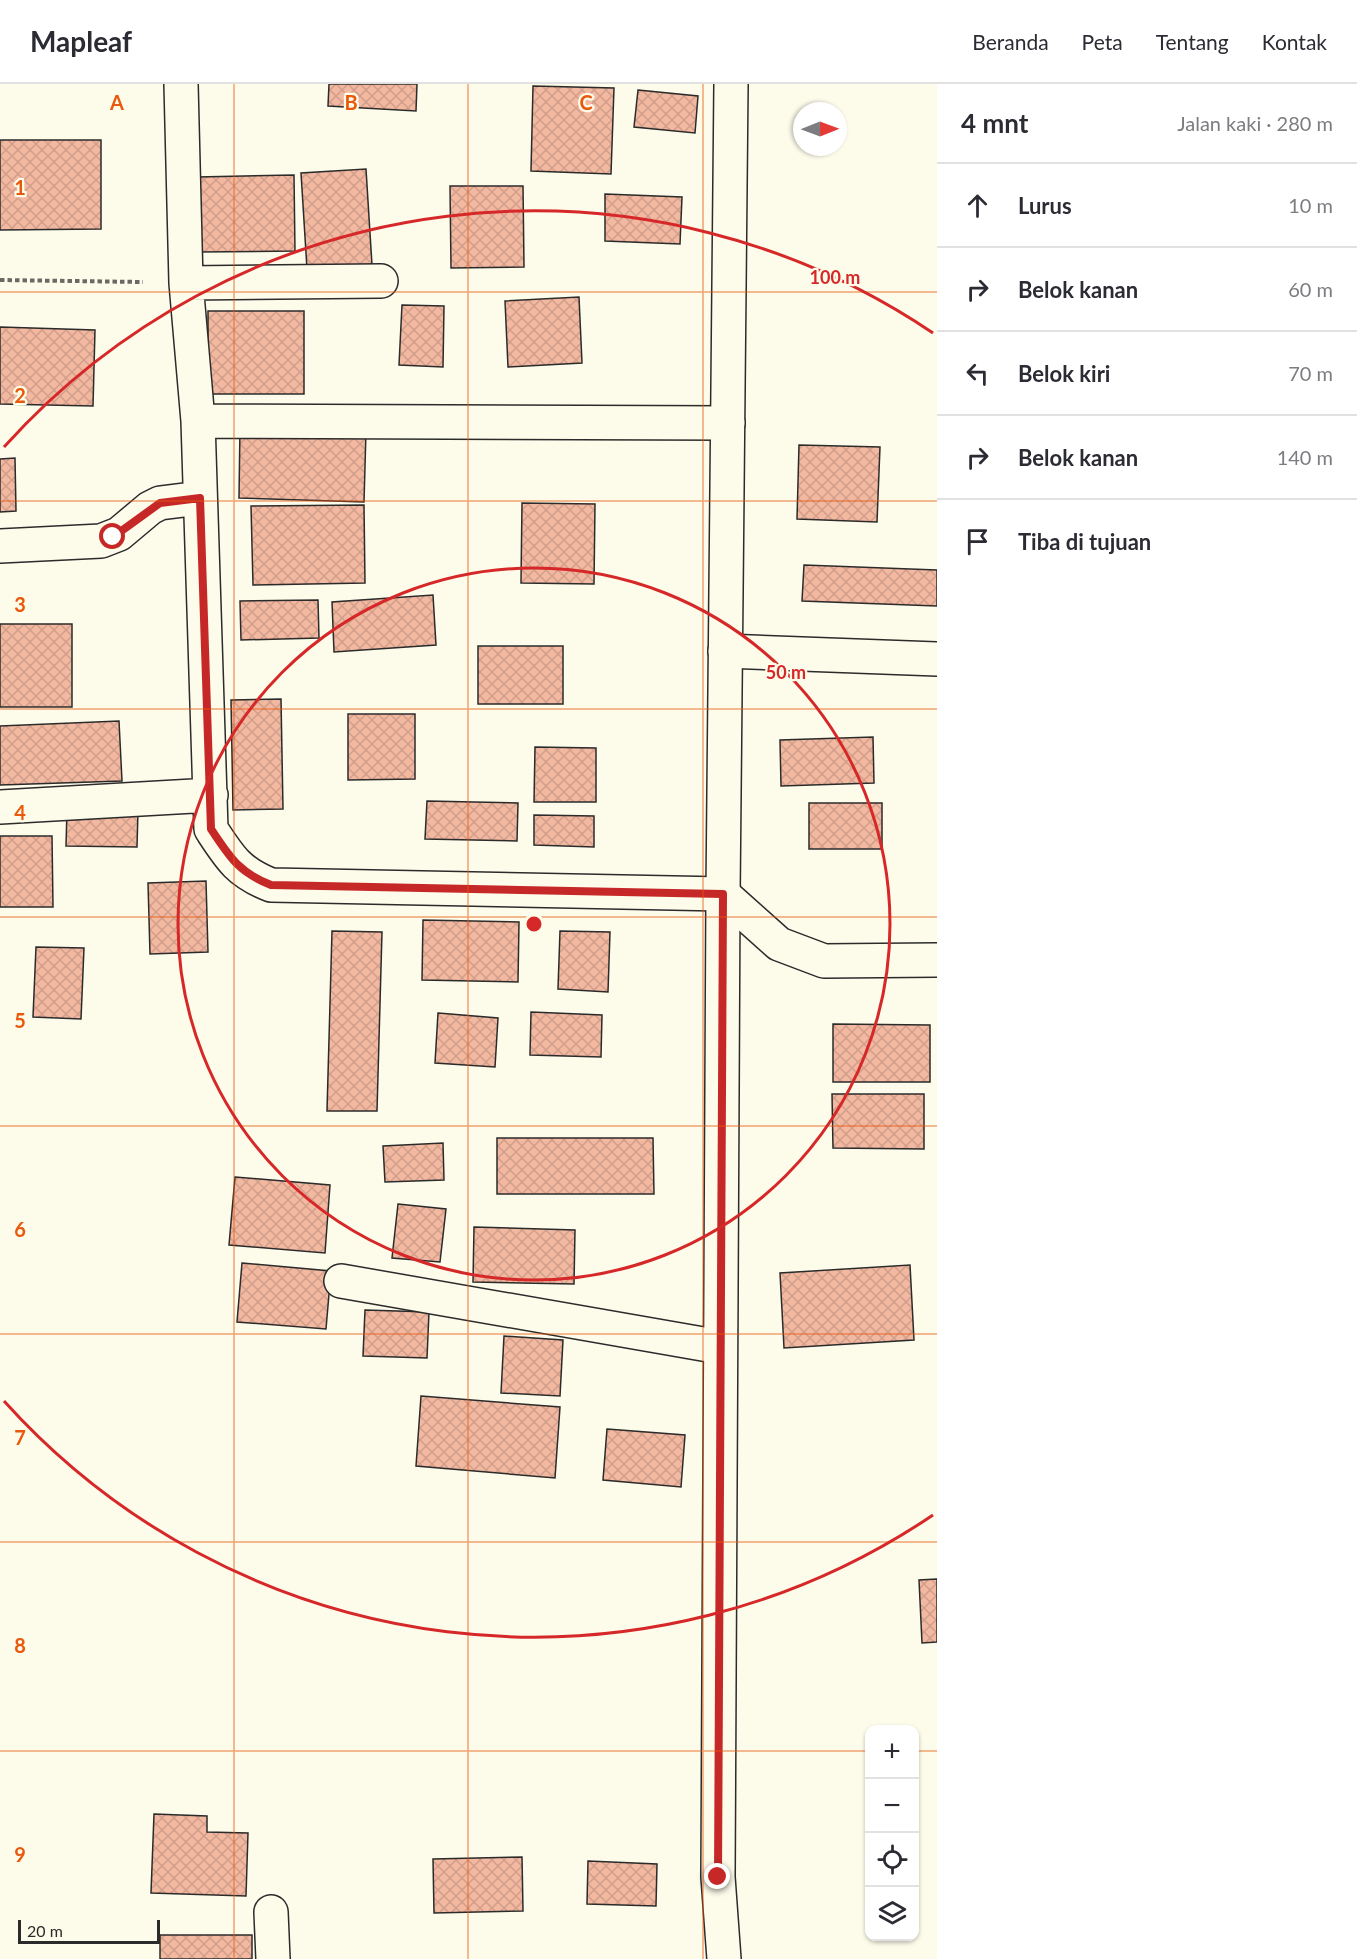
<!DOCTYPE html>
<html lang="id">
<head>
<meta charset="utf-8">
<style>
	:root { --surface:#fff; --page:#f2f2f3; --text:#2b2b33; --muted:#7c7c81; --line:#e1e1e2 }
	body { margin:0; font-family:Lato,sans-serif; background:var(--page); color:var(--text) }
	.controls { position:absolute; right:18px; bottom:18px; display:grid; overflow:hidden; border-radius:12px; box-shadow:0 2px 4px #0004 }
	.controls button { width:54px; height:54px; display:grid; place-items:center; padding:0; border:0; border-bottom:2px solid var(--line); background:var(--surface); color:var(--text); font:30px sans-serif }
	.compass { position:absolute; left:793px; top:18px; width:54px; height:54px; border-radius:50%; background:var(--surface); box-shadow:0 2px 4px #0004; rotate:89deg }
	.scale { position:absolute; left:18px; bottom:15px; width:142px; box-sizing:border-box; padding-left:6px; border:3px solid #2b2b2b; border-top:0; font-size:16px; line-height:21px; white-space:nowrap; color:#2b2b2b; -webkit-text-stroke:4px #fdfbea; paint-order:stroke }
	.stop { position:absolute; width:18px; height:18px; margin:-14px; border:4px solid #c62828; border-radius:50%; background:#fff }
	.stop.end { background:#c62828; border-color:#fff; box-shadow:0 2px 6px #0008 }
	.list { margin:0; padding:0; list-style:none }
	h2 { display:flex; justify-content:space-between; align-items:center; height:78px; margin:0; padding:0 24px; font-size:26px }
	h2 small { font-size:20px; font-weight:400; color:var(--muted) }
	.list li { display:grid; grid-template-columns:39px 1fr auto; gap:18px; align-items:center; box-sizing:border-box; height:84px; padding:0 24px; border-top:2px solid var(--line) }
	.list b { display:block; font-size:22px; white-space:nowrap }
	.list em { font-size:20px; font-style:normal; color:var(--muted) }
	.icon { flex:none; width:33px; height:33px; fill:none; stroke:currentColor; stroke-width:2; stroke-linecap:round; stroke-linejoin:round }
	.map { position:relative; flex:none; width:937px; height:1875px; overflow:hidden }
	header { display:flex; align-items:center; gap:36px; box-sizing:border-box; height:84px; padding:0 30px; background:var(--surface); border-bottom:2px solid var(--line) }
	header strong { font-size:28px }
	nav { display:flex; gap:33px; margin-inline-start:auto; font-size:21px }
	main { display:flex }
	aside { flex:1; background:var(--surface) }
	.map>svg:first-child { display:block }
	.building { fill:url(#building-cross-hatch); stroke:#2b2b2b; stroke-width:1.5 }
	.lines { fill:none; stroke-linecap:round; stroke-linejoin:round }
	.minor-casing { stroke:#2b2b2b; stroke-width:36 }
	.major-casing { stroke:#2b2b2b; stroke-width:36 }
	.path { stroke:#6a6964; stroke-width:4; stroke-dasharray:4.5 3; stroke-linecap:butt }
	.minor { stroke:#fdfbea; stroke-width:33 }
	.major { stroke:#fdfbea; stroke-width:33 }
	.route { stroke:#c62828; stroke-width:8 }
	.grid { fill:none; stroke:#e8590c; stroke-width:1.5; stroke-opacity:0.55 }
	.ring { fill:none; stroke:#d62828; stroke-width:3 }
	.grid-label { font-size:20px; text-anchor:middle; font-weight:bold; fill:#e8590c; stroke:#fdfbea; stroke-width:4.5; stroke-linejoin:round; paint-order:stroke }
	.centre { fill:#d62828; stroke:#fdfbea; stroke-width:3 }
	.ring-label { font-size:18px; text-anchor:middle; font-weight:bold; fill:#d62828; stroke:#fdfbea; stroke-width:4.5; stroke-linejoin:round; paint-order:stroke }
</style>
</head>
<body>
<header>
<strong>Mapleaf</strong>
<nav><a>Beranda</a><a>Peta</a><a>Tentang</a><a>Kontak</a></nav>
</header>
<main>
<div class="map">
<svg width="937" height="1875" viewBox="0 0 937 1875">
	<defs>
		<pattern id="building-cross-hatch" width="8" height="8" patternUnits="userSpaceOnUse" patternTransform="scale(1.5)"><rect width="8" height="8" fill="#f2b8a0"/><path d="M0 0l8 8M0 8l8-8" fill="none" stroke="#d09e8a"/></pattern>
	</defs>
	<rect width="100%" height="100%" fill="#fdfbea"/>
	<path class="building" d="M329,0h88l-1,27 -88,-5z
		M533,2l81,2 -3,86 -80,-3z
		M638,6l60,6 -3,37 -61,-6z
		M0,56h101v89l-101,1z
		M366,85l6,96 -65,4 -6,-96z
		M294,91l1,76 -96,1 -2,-75z
		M450,102h73l1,81 -73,1z
		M605,110l77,3 -2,47 -75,-3z
		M579,213l3,66 -74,4 -3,-66z
		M402,221l42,1 -1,61 -44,-2z
		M208,227h96v83h-96z
		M0,243l95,3 -2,76 -93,-2z
		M240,343l126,4 -2,71 -125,-4z
		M799,361l81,2 -3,75 -80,-3z
		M15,374l1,53 -16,1v-53z
		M522,419l73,1 -1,80 -73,-1z
		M364,421l1,78 -112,2 -2,-79z
		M804,481l133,5v36l-135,-5z
		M433,511l3,50 -102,7 -2,-50z
		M318,516l1,38 -78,2 -1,-39z
		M0,540h72v83h-72z
		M478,562h85v58h-85z
		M281,615l2,110 -50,1 -2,-110z
		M348,630h67v65l-67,1z
		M119,637l3,60 -122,4v-59z
		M873,653l1,46 -93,3 -1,-46z
		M535,663l61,1v54h-62z
		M427,717l91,2 -1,38 -92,-2z
		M809,719h73v46h-73z
		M67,725l71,1 -1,37 -71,-1z
		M534,731l60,1v31l-60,-2z
		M0,752h52l1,71h-53z
		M206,797l2,71 -58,2 -2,-71z
		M423,836l96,2 -1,60 -96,-2z
		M332,847l50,1 -5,179h-50z
		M560,847l50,1 -2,60 -50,-3z
		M36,863l48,1 -3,71 -48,-2z
		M531,928l71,3 -1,42 -71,-2z
		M438,929l60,5 -3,49 -60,-4z
		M833,940l97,1v57h-97z
		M832,1010h92v55l-91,-1z
		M497,1054h156l1,56h-157z
		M443,1059l1,37 -59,2 -2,-36z
		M235,1093l95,8 -5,68 -96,-8z
		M398,1120l48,5 -6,53 -48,-4z
		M474,1143l101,3 -1,54 -101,-2z
		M242,1179l89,8 -5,58 -89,-7z
		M910,1181l4,75 -130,8 -4,-75z
		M365,1226l64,2 -2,46 -64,-2z
		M504,1252l59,4 -3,56 -59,-3z
		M421,1312l139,11 -5,71 -139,-12z
		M607,1345l78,6 -4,52 -78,-7z
		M937,1495v63l-15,1 -3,-63z
		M154,1730l53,2v16l41,1 -2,63 -95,-3z
		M522,1773l1,54 -89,2 -1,-54z
		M588,1777l69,3 -1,42 -69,-2z
		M160,1851h92v24h-92z"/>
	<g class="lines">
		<defs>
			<path id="minor" d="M181,0l5,199 12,138 13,408c19,29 27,43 60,56l452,9 56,50 45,17 113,-1
				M186,199l195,-2
				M198,337l530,2
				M0,462l101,-5 18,-7 31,-26 10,-5 40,-5
				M725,567l212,8
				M0,723l211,-12
				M341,1197l379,66
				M271,1828l2,47"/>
			<path id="major" d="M724,1875l-6,-82 5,-983 8,-810"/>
		</defs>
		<use href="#minor" class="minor-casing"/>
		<use href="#major" class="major-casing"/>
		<path class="path" d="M0,196l143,2"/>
		<use href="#minor" class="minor"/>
		<use href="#major" class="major"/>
	</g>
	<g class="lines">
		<path class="route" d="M113,453l47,-34 40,-5 11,331c19,28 27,43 60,56l452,9 -5,983"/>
	</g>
	<path class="grid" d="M234,0v1875M468,0v1875M703,0v1875M0,208h937M0,417h937M0,625h937M0,833h937M0,1042h937M0,1250h937M0,1458h937M0,1667h870M914,1667h23"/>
	<g class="ring">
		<circle cx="534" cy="840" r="356"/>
		<path d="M933 1431A713 713 0 0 1 4 1317M4 363A713 713 0 0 1 933 249"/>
	</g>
	<g class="grid-label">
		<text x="117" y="26">A</text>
		<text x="351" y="26">B</text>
		<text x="586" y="26">C</text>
		<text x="20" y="111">1</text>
		<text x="20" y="319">2</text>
		<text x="20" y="528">3</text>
		<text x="20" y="736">4</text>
		<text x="20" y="944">5</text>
		<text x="20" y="1153">6</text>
		<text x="20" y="1361">7</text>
		<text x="20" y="1569">8</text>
		<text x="20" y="1778">9</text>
	</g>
	<circle cx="534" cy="840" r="9" class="centre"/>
	<g class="ring-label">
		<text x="835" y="200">100 m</text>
		<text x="786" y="595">50 m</text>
	</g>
</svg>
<div class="controls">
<button>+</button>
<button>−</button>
<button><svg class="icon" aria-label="locate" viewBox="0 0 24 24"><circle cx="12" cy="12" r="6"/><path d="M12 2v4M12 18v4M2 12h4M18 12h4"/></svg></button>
<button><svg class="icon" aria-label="layers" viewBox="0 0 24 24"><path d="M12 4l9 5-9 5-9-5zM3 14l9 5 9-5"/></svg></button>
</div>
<svg class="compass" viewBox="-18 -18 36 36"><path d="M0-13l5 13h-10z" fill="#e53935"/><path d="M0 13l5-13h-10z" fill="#7c7c81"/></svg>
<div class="scale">20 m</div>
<div class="stop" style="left:113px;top:453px"></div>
<div class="stop end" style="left:718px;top:1793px"></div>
</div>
<aside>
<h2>4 mnt<small>Jalan kaki · 280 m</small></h2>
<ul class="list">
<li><svg class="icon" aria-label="ahead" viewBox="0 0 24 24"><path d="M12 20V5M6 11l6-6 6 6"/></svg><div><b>Lurus</b></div><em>10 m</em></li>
<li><svg class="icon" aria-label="right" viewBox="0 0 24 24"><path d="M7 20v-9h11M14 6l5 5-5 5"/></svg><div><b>Belok kanan</b></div><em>60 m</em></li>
<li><svg class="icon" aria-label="left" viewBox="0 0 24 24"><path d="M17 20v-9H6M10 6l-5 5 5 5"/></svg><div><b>Belok kiri</b></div><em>70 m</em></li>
<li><svg class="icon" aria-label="right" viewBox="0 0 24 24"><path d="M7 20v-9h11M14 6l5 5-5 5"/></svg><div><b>Belok kanan</b></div><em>140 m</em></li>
<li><svg class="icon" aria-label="arrive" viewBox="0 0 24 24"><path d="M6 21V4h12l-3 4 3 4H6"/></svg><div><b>Tiba di tujuan</b></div></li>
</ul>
</aside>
</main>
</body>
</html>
